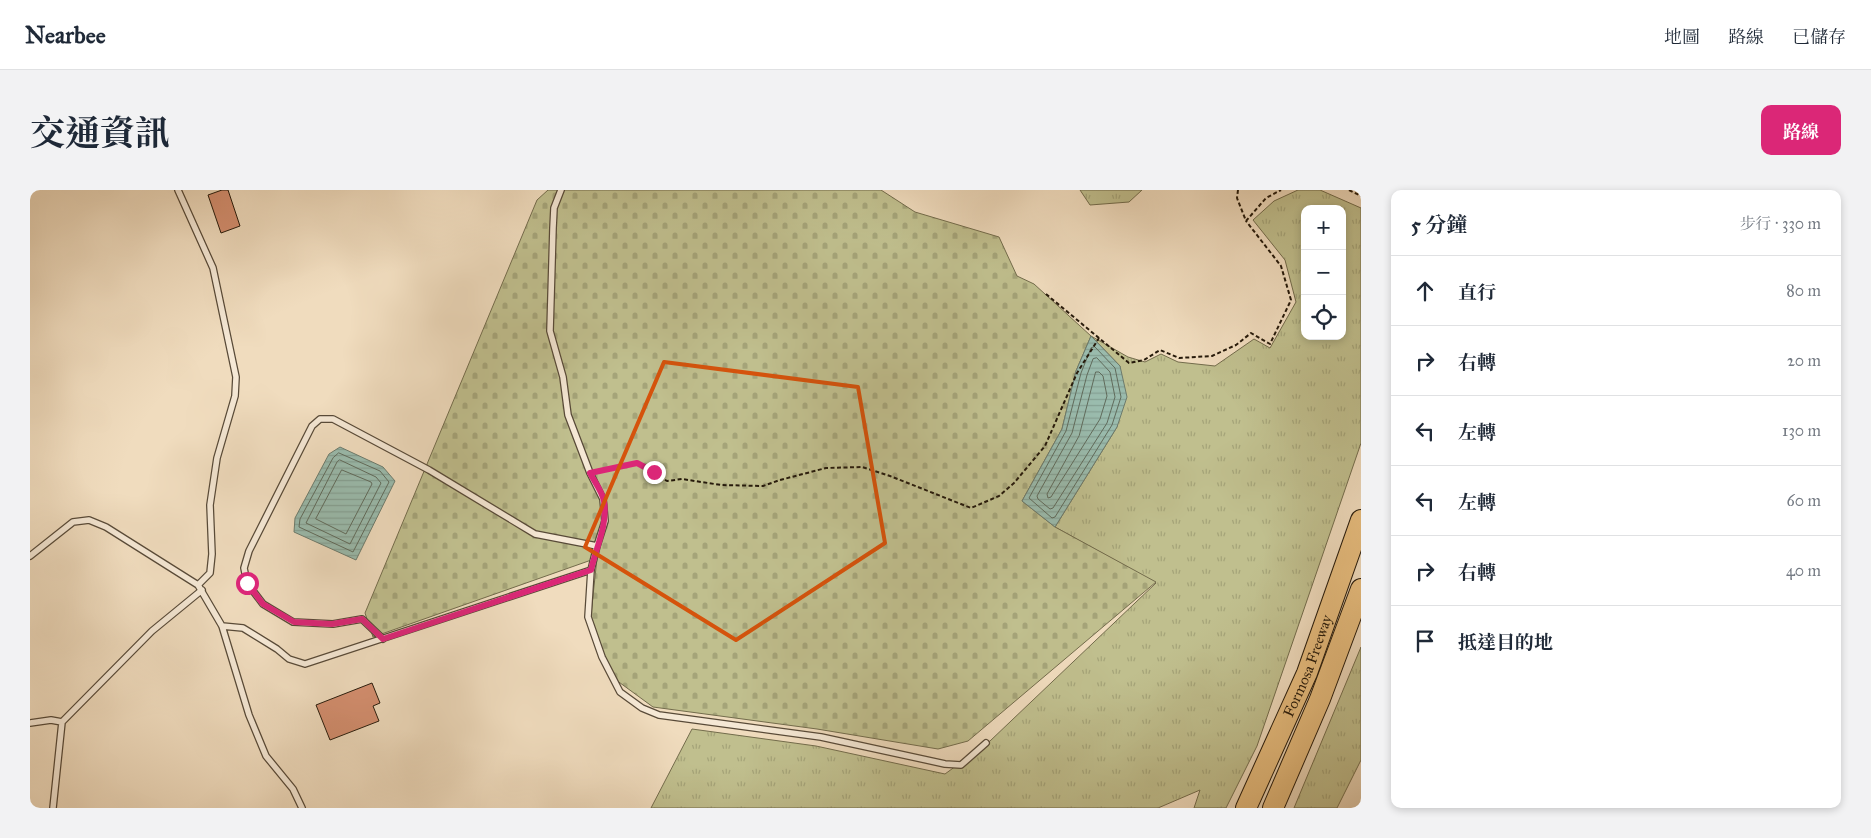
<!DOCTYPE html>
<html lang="zh-TW">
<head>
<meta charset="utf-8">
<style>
	:root { --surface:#fff; --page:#f2f2f3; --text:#1f2937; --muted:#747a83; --line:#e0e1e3; --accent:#db2777 }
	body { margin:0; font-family:"IM FELL Great Primer","Noto Serif TC",serif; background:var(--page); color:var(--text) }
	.controls { position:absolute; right:15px; top:15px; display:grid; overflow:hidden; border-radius:10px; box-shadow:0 2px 8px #0003 }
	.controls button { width:45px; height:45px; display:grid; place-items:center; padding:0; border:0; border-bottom:1px solid var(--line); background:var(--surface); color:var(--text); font:25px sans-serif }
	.stop { position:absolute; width:15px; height:15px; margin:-11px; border:4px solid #db2777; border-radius:50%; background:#fff }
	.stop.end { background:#db2777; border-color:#fff; box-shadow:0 1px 5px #0008 }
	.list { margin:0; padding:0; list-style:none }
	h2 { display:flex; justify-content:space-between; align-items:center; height:65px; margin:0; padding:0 20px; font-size:21px }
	h2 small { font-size:16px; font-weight:400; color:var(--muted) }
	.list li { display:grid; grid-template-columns:32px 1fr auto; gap:15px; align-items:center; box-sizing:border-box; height:70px; padding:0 20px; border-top:1px solid var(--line) }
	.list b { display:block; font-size:19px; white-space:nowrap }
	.list em { font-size:16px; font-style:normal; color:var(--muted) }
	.icon { flex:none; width:28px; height:28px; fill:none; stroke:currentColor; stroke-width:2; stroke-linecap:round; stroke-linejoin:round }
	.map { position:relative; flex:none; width:1331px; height:618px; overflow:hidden; border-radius:10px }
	header { display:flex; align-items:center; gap:30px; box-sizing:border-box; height:70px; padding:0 25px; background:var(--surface); border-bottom:1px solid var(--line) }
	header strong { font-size:24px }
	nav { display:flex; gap:28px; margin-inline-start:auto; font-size:18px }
	.intro { display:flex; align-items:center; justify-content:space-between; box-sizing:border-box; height:120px; padding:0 30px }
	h1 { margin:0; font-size:35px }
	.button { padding:12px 22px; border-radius:10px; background:var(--accent); color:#fff; font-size:18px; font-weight:700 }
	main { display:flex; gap:30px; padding:0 30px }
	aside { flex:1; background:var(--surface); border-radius:10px; box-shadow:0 2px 8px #0003 }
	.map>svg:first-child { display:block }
	.grass { fill:url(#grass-tufts); stroke:#736c4c; fill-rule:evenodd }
	.cemetery { fill:url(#cemetery-stones); stroke:#736c4c }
	.water { fill:url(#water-rules); stroke:#6c7b6d }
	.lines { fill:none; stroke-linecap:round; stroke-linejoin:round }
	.shore { stroke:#606b5c; stroke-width:1 }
	.building { fill:#d58f70; stroke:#261a0b }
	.lane-casing { stroke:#584a38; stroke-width:8 }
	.highway-casing { stroke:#261a0b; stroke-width:22 }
	.path { stroke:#261a0b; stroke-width:2; stroke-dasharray:4 2.5; stroke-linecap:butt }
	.lane { stroke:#f5e8d5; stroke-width:5.5 }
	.highway { stroke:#e8be7f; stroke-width:20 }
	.route { stroke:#db2777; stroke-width:6 }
	.marked { fill:none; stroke:#d5530c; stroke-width:4; stroke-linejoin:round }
	.labels { text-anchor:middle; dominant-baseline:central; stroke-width:4.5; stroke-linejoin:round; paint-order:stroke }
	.street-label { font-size:15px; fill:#261a0b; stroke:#f5e8d5 }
</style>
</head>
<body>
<header>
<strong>Nearbee</strong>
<nav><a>地圖</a><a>路線</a><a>已儲存</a></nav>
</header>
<div class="intro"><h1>交通資訊</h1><a class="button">路線</a></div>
<main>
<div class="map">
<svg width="1331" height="618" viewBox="0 0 1331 618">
	<defs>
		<pattern id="grass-tufts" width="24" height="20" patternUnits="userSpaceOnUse" patternTransform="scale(1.25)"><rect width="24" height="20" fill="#c0bf8e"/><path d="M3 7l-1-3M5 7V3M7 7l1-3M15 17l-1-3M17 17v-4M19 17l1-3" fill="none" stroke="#a5a479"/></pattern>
		<pattern id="cemetery-stones" width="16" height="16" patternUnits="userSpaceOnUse" patternTransform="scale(1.25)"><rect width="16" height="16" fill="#c0bf8e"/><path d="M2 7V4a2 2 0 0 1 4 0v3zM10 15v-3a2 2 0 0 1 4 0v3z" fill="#a5a479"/></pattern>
		<pattern id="water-rules" width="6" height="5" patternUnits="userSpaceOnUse" patternTransform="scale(1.25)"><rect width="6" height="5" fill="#9abcae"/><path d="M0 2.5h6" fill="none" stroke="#85a194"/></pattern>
	</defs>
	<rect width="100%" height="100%" fill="#f0dcbe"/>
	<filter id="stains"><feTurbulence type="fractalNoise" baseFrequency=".004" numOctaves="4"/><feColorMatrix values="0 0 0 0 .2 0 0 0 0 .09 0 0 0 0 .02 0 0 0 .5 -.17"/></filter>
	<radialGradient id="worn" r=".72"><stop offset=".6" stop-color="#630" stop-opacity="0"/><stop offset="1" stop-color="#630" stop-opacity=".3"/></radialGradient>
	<path class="grass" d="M1050,0h62l-13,12 -39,3z
		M1268,0h22l41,18v235l-104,303 -31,62h-32l6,-18 -42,18h-507l41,-79 124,17 129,28 45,-33 166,-158 -101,-56 62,-100 3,-61 -29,-30 37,21 17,5 16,-8 17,8 37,4 39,-27 16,9 26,-46 -11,-42 -32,-40 21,-19zM1275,19h37v127h-37z
		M1331,457v113l-24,48h-43z"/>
	<path class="cemetery" d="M518,0h333l34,22 84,25 18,39 17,8 57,52 -15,35 -14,58 -40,72 33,26 101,55 -188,159 -30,8 -121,-20 -164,-22 -41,-30 -22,-53 7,-66 -224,79 -8,-24 172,-413z"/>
	<path class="water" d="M1061,146l29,30 7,31 -10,30 -62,100 -33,-26 40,-72 14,-58z
		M310,257l43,20 12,14 -39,79 -62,-28 1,-14 34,-64z"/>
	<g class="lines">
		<path class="shore" d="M1065,157l20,21 6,29 -9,28 -57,92 -3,1 -23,-20 37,-67 15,-58 10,-25z
			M1067,168l13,14 5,25 -8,26 -54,85 -3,1 -12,-10 -1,-3 35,-63 15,-58 6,-16z
			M1066,182h3l4,4 4,20 -7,23 -49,78 -3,1 -1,-4 32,-58z
			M309,263l41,18 9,11 -36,70 -54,-25 1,-8 33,-61z
			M310,270l36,17 5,6 -31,61 -44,-21 31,-61z
			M312,280l29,12 1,2 -26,50 -30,-15z"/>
	</g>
	<path class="building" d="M192,0h6l12,36 -19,7 -13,-38z
		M342,493l8,20 -7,3 6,15 -49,19 -14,-35z"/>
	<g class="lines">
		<defs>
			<path id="lane" d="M148,0l35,78 23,109 -1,19 -18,62 -7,47 2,49 -2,19 -12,12
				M531,0l-7,18 -1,20 -3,103 13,46 5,38 22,58 13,26 2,22 -8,25 -6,24 -3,47 14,40 18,35 22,16 17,7 162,22 124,27 16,1 25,-22
				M0,366l43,-34 16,-2 17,7 92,58 24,41 27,89 17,41 27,33 9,19
				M192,436l21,2 34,21 12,10 16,5 286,-94
				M353,449l-21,-20 -29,5 -40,-2 -30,-18 -16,-21 -3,-15 5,-17 63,-125 8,-7h13l96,51 106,64 62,12
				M0,533l21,-3 11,2
				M23,618l9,-86 90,-91 50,-41"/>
			<g id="highway">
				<path id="s1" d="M1216,618l61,-135 54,-153"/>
				<path d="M1243,618l47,-109 41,-110"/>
			</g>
		</defs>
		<use href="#lane" class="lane-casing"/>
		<use href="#highway" class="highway-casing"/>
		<path class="path" d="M1208,0l-1,8 9,23 20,-23 15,-8
			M1319,0l12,6
			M1016,104l83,69 15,-3 16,-10 19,8 33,-2 24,-11 15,-12 19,11 21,-44 -10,-34 -35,-45
			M569,281l38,-8 30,18 15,-2 39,6 42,1 17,-6 46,-12 36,-1 28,9 81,32 28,-12 15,-13 31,-37 32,-73 22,-35"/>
		<use href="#lane" class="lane"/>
		<use href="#highway" class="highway"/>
	</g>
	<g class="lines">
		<path class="route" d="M217,393l16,21 31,18 38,2 30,-5 21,20 208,-69c5,-22 17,-46 13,-69 -2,-10 -10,-20 -14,-28l47,-10 17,9"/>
	</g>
	<path class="marked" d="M634,172l194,25 27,156 -149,97 -151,-93z"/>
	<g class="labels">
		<g class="street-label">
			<text stroke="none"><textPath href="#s1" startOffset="155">Formosa Freeway</textPath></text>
		</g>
	</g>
	<rect width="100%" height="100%" filter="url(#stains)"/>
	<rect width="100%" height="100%" fill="url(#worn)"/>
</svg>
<div class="controls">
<button>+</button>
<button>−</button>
<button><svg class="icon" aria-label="locate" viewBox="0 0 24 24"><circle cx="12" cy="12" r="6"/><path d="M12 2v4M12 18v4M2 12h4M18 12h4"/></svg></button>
</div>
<div class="stop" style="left:217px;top:393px"></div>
<div class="stop end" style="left:624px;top:282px"></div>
</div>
<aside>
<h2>5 分鐘<small>步行 · 330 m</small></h2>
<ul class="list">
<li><svg class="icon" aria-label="ahead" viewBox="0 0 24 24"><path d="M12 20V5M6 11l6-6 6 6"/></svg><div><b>直行</b></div><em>80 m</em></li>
<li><svg class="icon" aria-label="right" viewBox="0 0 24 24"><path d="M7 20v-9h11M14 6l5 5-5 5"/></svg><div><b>右轉</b></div><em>20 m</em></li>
<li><svg class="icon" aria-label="left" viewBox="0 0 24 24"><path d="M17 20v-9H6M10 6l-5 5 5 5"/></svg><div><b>左轉</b></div><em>130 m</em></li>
<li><svg class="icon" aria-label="left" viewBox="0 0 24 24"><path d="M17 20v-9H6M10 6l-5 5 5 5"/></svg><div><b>左轉</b></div><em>60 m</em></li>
<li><svg class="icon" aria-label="right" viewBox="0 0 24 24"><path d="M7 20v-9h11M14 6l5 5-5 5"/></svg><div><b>右轉</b></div><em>40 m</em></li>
<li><svg class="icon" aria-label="arrive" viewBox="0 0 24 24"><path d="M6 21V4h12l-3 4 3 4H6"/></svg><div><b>抵達目的地</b></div></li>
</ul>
</aside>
</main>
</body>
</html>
